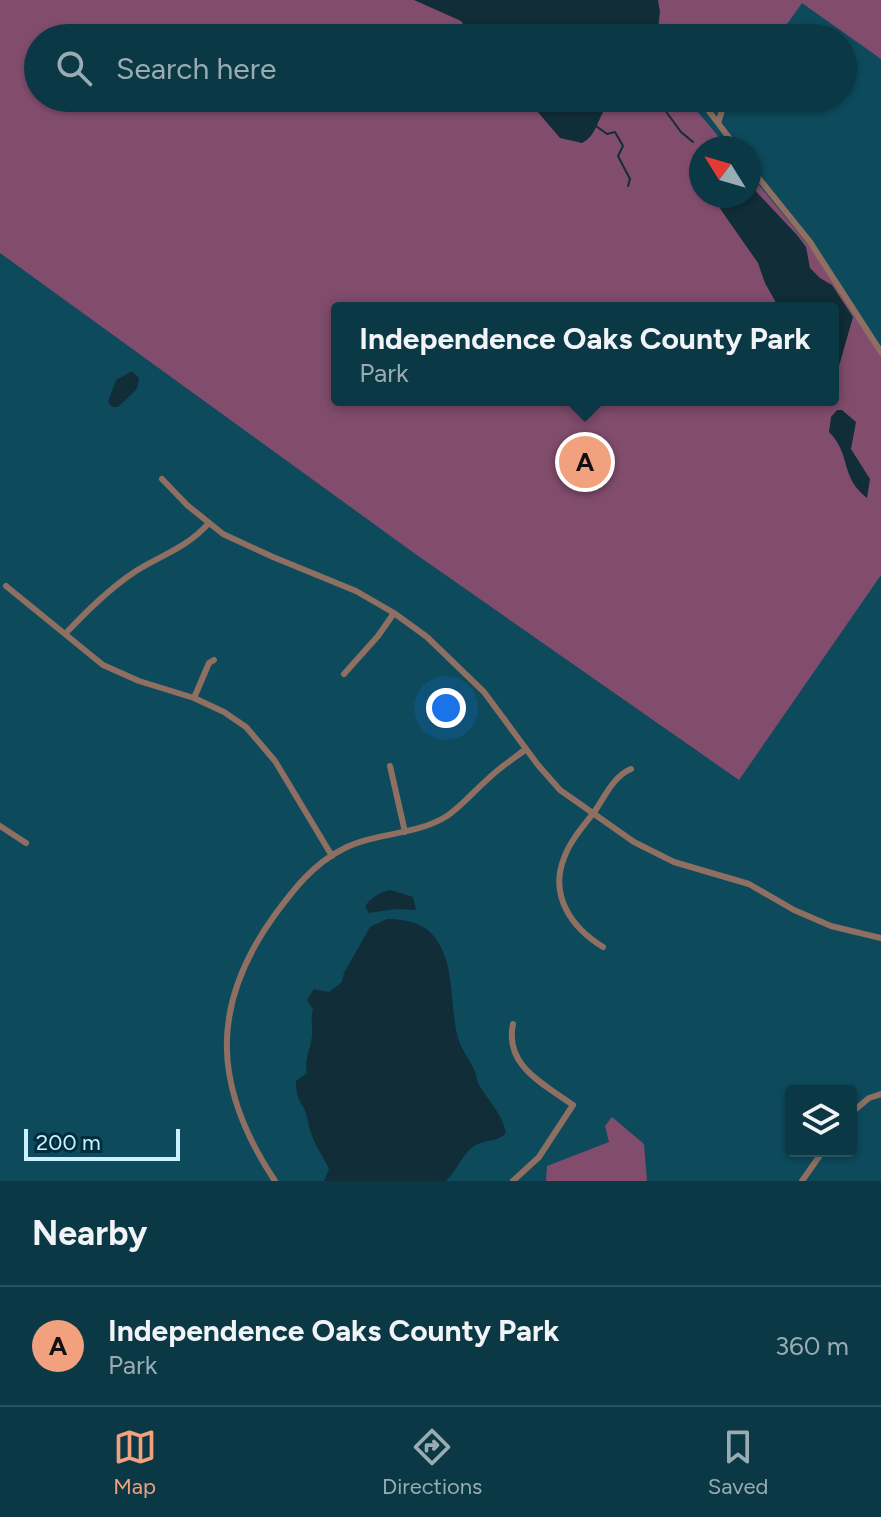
<!DOCTYPE html>
<html lang="en">
<head>
<meta charset="utf-8">
<style>
	:root { --surface:#0a3845; --page:#133f4c; --text:#f1f3f6; --muted:#99acb3; --line:#2a525e; --accent:#f2a17e }
	body { margin:0; font-family:Figtree,sans-serif; background:var(--page); color:var(--text) }
	.controls { position:absolute; right:24px; bottom:24px; display:grid; overflow:hidden; border-radius:8px; box-shadow:0 2px 6px #0004 }
	.controls button { width:72px; height:72px; display:grid; place-items:center; padding:0; border:0; border-bottom:2px solid var(--line); background:var(--surface); color:var(--text); font:40px sans-serif }
	.compass { position:absolute; left:689px; top:136px; width:72px; height:72px; border-radius:50%; background:var(--surface); box-shadow:0 2px 6px #0004; rotate:307deg }
	.scale { position:absolute; left:24px; bottom:20px; width:156px; box-sizing:border-box; padding-left:8px; border:4px solid #cbf0ff; border-top:0; font-size:22px; line-height:28px; white-space:nowrap; color:#cbf0ff; -webkit-text-stroke:6px #002e3c; paint-order:stroke }
	.you { position:absolute; left:446px; top:708px; width:28px; height:28px; margin:-20px; border:6px solid #fff; border-radius:50%; background:#1a73e8; box-shadow:0 0 0 12px #1a73e833 }
	.badge { display:grid; place-items:center; width:52px; height:52px; border-radius:50%; background:var(--accent); color:#111; font-size:26px; font-weight:700 }
	.pin { position:absolute; translate:-50% -50%; border:4px solid #fff; box-shadow:0 2px 8px #0006 }
	.popup { position:absolute; left:331px; top:302px; width:508px; height:104px; box-sizing:border-box; display:grid; place-content:center; border-radius:8px; background:var(--surface); filter:drop-shadow(0 2px 6px #0005); font-size:26px; white-space:nowrap; color:var(--muted) }
	.popup b { font-size:30px; color:var(--text) }
	.popup::after { content:''; position:absolute; left:50%; top:100%; margin-left:-16px; border:16px solid transparent; border-top-color:var(--surface) }
	.list { margin:0; padding:0; list-style:none }
	h2 { display:flex; justify-content:space-between; align-items:center; height:104px; margin:0; padding:0 32px; font-size:34px }
	h2 small { font-size:26px; font-weight:400; color:var(--muted) }
	.list li { display:grid; grid-template-columns:52px 1fr auto; gap:24px; align-items:center; box-sizing:border-box; height:120px; padding:0 32px; border-top:2px solid var(--line) }
	.list b { display:block; font-size:30px; white-space:nowrap }
	.list p { margin:0; font-size:26px; white-space:nowrap; color:var(--muted) }
	.list em { font-size:26px; font-style:normal; color:var(--muted) }
	.icon { flex:none; width:44px; height:44px; fill:none; stroke:currentColor; stroke-width:2; stroke-linecap:round; stroke-linejoin:round }
	.map { position:relative; flex:none; width:881px; height:1181px; overflow:hidden }
	.search { position:absolute; background:var(--surface); box-shadow:0 2px 6px #0004; left:24px; right:24px; top:24px; height:88px; display:flex; align-items:center; gap:20px; box-sizing:border-box; padding:0 28px; border-radius:44px; color:var(--muted); font-size:30px }
	.sheet { height:224px; background:var(--surface) }
	nav { display:flex; justify-content:space-around; align-items:center; box-sizing:border-box; height:112px; border-top:2px solid var(--line); background:var(--surface); font-size:22px; color:var(--muted) }
	nav a { display:grid; justify-items:center; gap:4px }
	nav .on { color:var(--accent) }
	.map>svg:first-child { display:block }
	.green { fill:#824d6d; fill-rule:evenodd }
	.water { fill:#112d37 }
	.lines { fill:none; stroke-linecap:round; stroke-linejoin:round }
	.stream { stroke:#112d37; stroke-width:2 }
	.street { stroke:#8e6f62; stroke-width:6 }
</style>
</head>
<body>
<div class="map">
<svg width="881" height="1181" viewBox="0 0 881 1181">
	<rect width="100%" height="100%" fill="#0d4a5c"/>
	<path class="green" d="M0,0h881v59l-79,-56 -25,35h-739v60h658l-4,7 36,43h-27v48h48v-23l69,84 63,96v222l-142,205 -325,-227 -414,-300zM337,308h496v92h-496z
		M612,1117l32,27 3,37h-101l1,-15 62,-24 -4,-16z"/>
	<path class="water" d="M414,0h244l2,12 -3,26h-153l-30,-7 -9,-4 -4,-6z
		M532,98h95l-9,9 -13,2c-8,12 -9,27 -23,34l-22,-5 -29,-34 -1,-4z
		M749,184l48,51 9,12 4,21 10,10 12,7 21,32 -14,49 -6,6v-64h-54l-14,-25 -7,-20 -37,-53 -7,-14h35z
		M132,371l7,7 -2,11 -19,18h-6l-4,-5 8,-22z
		M837,410h5l14,12 -5,27 19,30 -3,19c-28,-22 -15,-43 -38,-66l2,-15z
		M390,890l23,7 3,13 -21,-1 -26,4 -4,-6c5,-9 15,-15 25,-17z
		M387,919c14,0 35,3 45,15 26,30 16,73 27,107 4,11 13,22 17,33 1,4 1,8 3,11 10,17 23,28 27,48 -10,11 -24,5 -36,16 -9,9 -14,22 -24,32h-122l5,-12c-11,-23 -17,-26 -22,-52 -4,-16 -11,-14 -11,-36l11,-8c-3,-16 4,-23 5,-38 1,-10 -2,-16 1,-26l-6,-9 7,-11 15,3 13,-10 2,-9 26,-46z"/>
	<g class="lines">
		<path class="stream" d="M656,98l25,34 12,10
			M596,126l11,8 8,-2 8,14 -5,10 12,23 -2,7"/>
		<path class="street" d="M704,98l1,8 32,42
			M718,123l8,-25
			M749,166l61,76 71,110
			M162,479l25,26 36,29 50,23 83,34 38,22 33,24 57,55 54,73 22,25 74,52 40,20 75,22 45,26 37,16 50,12
			M6,586l97,79 36,16 55,17 30,14 22,15 29,34 57,95
			M65,634c22,-23 45,-46 71,-63 29,-18 49,-22 73,-48
			M344,674l34,-38 16,-23
			M194,698l15,-35 5,-3
			M390,766l15,66
			M0,826l26,17
			M603,947c-31,-19 -54,-51 -39,-89 6,-17 20,-33 31,-47 10,-15 19,-35 36,-42
			M513,1024c-9,42 31,60 60,81l-34,52 -26,24
			M851,1113l18,-15 12,-4
			M275,1181c-61,-92 -67,-173 -1,-265 19,-26 39,-52 69,-67 33,-17 72,-13 104,-33 15,-10 27,-25 41,-37 11,-11 25,-20 38,-30
			M802,1181l21,-30"/>
	</g>
</svg>
<div class="controls">
<button><svg class="icon" aria-label="layers" viewBox="0 0 24 24"><path d="M12 4l9 5-9 5-9-5zM3 14l9 5 9-5"/></svg></button>
</div>
<svg class="compass" viewBox="-18 -18 36 36"><path d="M0-13l5 13h-10z" fill="#e53935"/><path d="M0 13l5-13h-10z" fill="#99acb3"/></svg>
<div class="scale">200 m</div>
<div class="you"></div>
<div class="pin badge" style="left:585px;top:462px">A</div>
<div class="popup"><b>Independence Oaks County Park</b>Park</div>
<div class="search"><svg class="icon" aria-label="search" viewBox="0 0 24 24"><circle cx="10" cy="10" r="6"/><path d="M15 15l6 6"/></svg>Search here</div>
</div>
<section class="sheet">
<h2>Nearby<small></small></h2>
<ul class="list">
<li><span class="badge">A</span><div><b>Independence Oaks County Park</b><p>Park</p></div><em>360 m</em></li>
</ul>
</section>
<nav>
<a class="on"><svg class="icon" aria-label="map" viewBox="0 0 24 24"><path d="M3 6l6-2 6 2 6-2v14l-6 2-6-2-6 2zM9 4v14M15 6v14"/></svg>Map</a>
<a><svg class="icon" aria-label="directions" viewBox="0 0 24 24"><path d="M12 3l9 9-9 9-9-9zM9 14v-3h6M13 9l2 2-2 2"/></svg>Directions</a>
<a><svg class="icon" aria-label="saved" viewBox="0 0 24 24"><path d="M7 4h10v16l-5-4-5 4z"/></svg>Saved</a>
</nav>
</body>
</html>
